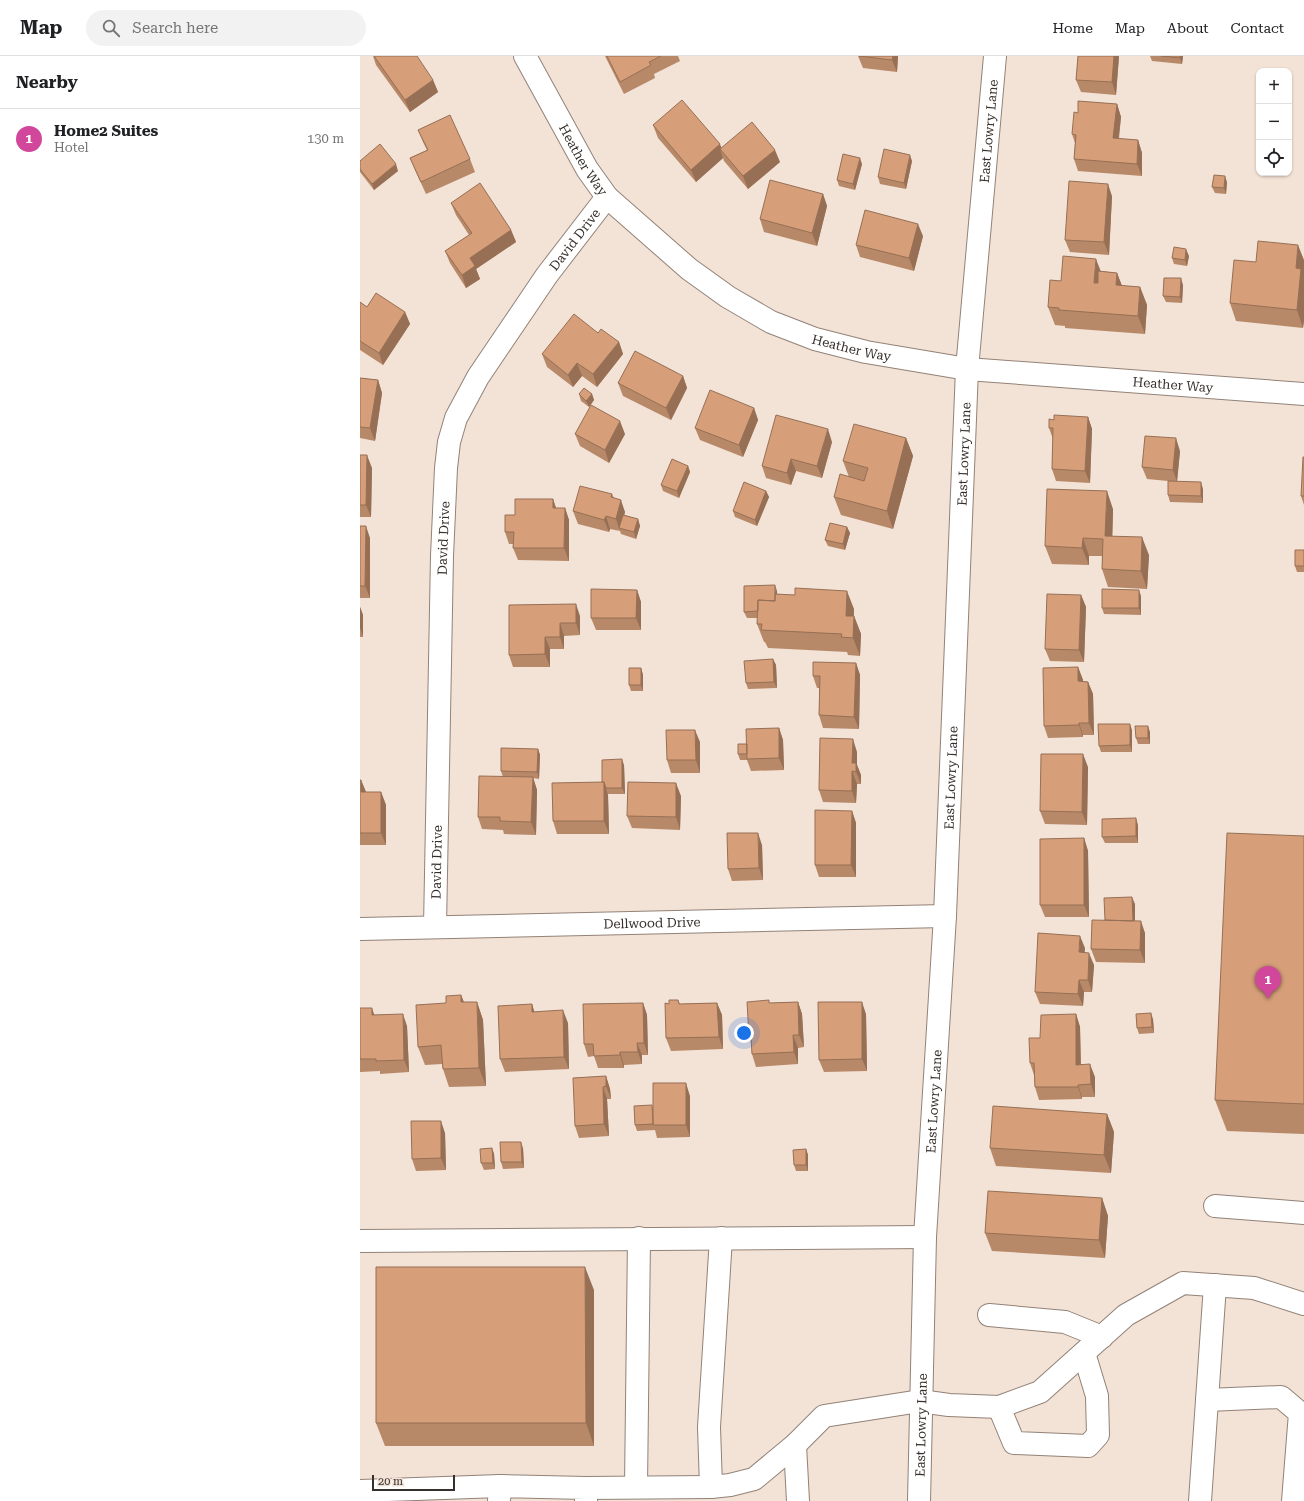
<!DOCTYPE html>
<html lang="en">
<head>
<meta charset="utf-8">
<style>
	:root { --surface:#fff; --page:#f2f2f2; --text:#202124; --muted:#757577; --line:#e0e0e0; --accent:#3c7e90 }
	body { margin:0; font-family:"Roboto Serif",serif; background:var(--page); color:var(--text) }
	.controls { position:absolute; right:12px; top:12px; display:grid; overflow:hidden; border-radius:8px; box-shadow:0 1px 3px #0004 }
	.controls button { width:36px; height:36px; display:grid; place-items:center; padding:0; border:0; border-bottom:1px solid var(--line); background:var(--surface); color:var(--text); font:20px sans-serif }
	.scale { position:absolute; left:12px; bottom:10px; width:83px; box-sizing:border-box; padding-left:4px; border:2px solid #362f2b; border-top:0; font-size:11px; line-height:14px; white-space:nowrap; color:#362f2b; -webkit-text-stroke:3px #f3e2d6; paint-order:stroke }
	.you { position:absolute; left:384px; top:977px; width:14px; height:14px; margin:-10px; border:3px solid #fff; border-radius:50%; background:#1a73e8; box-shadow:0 0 0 6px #1a73e833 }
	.badge { display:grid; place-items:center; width:26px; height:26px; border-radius:50%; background:var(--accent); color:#fff; font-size:13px; font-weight:700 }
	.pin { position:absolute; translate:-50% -33px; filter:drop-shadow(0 1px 2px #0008) }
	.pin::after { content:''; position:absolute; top:21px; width:14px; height:12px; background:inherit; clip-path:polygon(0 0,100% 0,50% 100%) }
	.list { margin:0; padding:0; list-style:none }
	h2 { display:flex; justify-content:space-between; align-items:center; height:52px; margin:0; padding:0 16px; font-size:17px }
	h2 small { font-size:13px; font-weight:400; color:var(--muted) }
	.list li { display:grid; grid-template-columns:26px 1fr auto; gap:12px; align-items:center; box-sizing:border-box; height:60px; padding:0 16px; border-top:1px solid var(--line) }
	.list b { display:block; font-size:15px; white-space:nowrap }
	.list p { margin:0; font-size:13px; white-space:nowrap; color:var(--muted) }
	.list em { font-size:13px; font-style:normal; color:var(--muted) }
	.icon { flex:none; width:22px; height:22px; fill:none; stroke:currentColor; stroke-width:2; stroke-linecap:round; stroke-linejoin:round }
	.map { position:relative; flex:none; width:944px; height:1445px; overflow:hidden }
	header { display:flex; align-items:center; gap:24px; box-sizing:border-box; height:56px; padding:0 20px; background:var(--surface); border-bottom:1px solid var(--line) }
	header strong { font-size:19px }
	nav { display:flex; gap:22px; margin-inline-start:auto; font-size:14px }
	.search { width:280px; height:36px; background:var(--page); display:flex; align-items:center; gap:10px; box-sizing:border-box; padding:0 14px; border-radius:22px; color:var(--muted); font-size:15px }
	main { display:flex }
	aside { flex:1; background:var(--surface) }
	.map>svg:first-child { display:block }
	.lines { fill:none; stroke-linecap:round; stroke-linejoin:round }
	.minor-casing { stroke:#928277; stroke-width:24 }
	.minor { stroke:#fff; stroke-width:22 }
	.wall { fill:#b88968 }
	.shaded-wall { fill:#966f55 }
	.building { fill:#d69f79; stroke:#966f55 }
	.labels { text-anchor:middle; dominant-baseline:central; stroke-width:3.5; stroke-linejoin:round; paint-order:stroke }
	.street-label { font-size:13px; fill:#362f2b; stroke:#f3e2d6 }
</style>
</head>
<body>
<header>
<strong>Map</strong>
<div class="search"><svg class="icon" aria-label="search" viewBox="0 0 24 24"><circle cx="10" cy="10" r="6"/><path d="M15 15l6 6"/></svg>Search here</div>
<nav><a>Home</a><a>Map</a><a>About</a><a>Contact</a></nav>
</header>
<main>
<aside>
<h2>Nearby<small></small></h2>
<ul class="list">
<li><span class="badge" style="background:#d1479c">1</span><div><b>Home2 Suites</b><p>Hotel</p></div><em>130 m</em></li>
</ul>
</aside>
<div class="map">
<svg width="944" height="1445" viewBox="0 0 944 1445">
	<rect width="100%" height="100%" fill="#f3e2d6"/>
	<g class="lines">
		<defs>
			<g id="minor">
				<path id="s1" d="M165,0l62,113 20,28 82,72 39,28 43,25 44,17 51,13 101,17 337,25"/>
				<path id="s2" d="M75,871l7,-371 4,-88 3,-26 7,-24 22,-41 69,-102 60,-78"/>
				<path id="s3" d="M0,873l585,-13"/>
				<path d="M855,1150l89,7"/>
				<path d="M361,1182l-12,189 2,60 19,-2 24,-6 41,-34 29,-29 96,-15 29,4 50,2 41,-15 86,-77 57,-32 71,5 50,16"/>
				<path d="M0,1185l565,-4"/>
				<path d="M629,1259l76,7 37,15"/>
				<path d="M847,1344l74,-3 19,16 -7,88"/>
				<path d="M639,1351l15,36 74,3 10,-11 -1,-39 -13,-43"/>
				<path d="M435,1389l3,56"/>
				<path d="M276,1431l3,-249"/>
				<path d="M226,1432l125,-1"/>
				<path d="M0,1435l140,-5"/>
				<path d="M139,1445l1,-15 86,2v13"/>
				<path id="s4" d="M559,1445l6,-264 20,-321 22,-547 28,-313"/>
				<path d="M840,1445l15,-216"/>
			</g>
		</defs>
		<use href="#minor" class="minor-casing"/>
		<use href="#minor" class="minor"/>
	</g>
	<path class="wall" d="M13,0l60,24 5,12 -28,20 -34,-47z
		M245,0h73l2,5 -26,13 1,4 -31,16z
		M498,0h40l-1,16 -34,-4z
		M718,0h41l-3,39 -35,-3 -5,-12z
		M790,0h33l-1,8 -30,-3z
		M757,48l4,13 -2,22 19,1 4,13v23l-64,-5 -4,-12 1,-16 -3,-9 6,-21z
		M293,69l69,23 58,14 -32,27 -24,-28 -1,-3 -27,24 -38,-44z
		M58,74l52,29 5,13 -49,22 -11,-24 -5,-12 17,-8 -4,-8z
		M0,105l38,10 -24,19 -14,-18z
		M552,105l-6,28 -26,-5 -2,-7z
		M502,108l-7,26 -16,-4 -2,-6z
		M867,126l-1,12 -11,-1 -3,-6z
		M463,138l4,12 -10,40 -53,-14 -4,-13z
		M752,140l-3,59 -39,-3 -5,-12z
		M91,147l60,27 5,12 -40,27 4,10 -14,9 -16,-25 -5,-12 24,-16 -13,-20z
		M563,180l-9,35 -54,-14 -4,-12z
		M829,200l-2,10 -13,-2 -2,-6z
		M944,204v60l-1,8 -67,-7 -6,-18 26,-41z
		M741,215l16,2 5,13 18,1 7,18 -2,29 -80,-6v-2l-10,-1 -7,-18 13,-26z
		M823,229l-1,18 -16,-1 -3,-6z
		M0,246l7,5 38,5 5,12 -27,41 -23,-15z
		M238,277l21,9 4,12 -26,33 -15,-11 -9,11 -26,-20 -5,-13z
		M323,320l4,12 -16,32 -48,-24 -5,-13z
		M0,322l18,2 4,13 -7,48 -15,-3z
		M219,338h13l2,6 -5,7 -8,-6z
		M394,352l4,12 -15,37 -43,-17 -5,-12z
		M728,361l4,12 -2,54 -34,-2 -4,-12 1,-30 -4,-11z
		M215,378h50l-16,29 -29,-17z
		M546,382l7,18 -20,73 -52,-14 -7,-18 15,-20 -6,-16z
		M472,386l-10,36 -26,-7 -5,14 -25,-7 -4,-12z
		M820,395l-3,30 26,8v14l-33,-1 -2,-7v-14l-21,-2 -5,-12z
		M0,399l12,13 -1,49h-11z
		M328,410l2,6 -11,26 -16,-7 -2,-6z
		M406,435l3,6 -12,29 -22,-9 -2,-6z
		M252,438l2,4 11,14 -1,3 14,4 2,7 -4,13 -15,-5 -1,-3 -10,-2 -1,3 -31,-8 -5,-13z
		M941,440h3v9z
		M193,443l3,9h9l4,12v41l-51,-1 -5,-12v-4h-4l-4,-12 10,-17z
		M753,453l-1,27 37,19 -2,34 -39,-2 -6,-18v-13h-13v9l-37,-1 -7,-18z
		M0,470l10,12v60h-10z
		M487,471l3,6 -5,17 -17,-4 -3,-6z
		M944,494v22h-7l-2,-6z
		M277,534l4,12v28h-45l-5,-12z
		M417,535v3l77,15v7l7,18 -1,22 -12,-1 -1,-3 -79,-4 -3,-6h-1l-7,-18 1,-6h-11l-3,-6z
		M721,539l5,12 -2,55 -34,-1 -5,-12z
		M781,540v19l-37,-1 -2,-6z
		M149,549l71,11v19l-16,1v13h-14v18h-37l-4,-12z
		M0,551l3,8v22h-3z
		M413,603l3,6 1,23 -29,1 -2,-6z
		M496,607l4,12 -1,54 -36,-1 -4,-13v-27h-2l-4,-12z
		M718,611l5,13v1l5,1 5,12 1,41h-11v2l-35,1 -4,-12z
		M281,612l2,7v16h-12l-2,-6z
		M419,672l4,12 1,30 -33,1 -4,-11h-7l-2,-6 9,-10z
		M772,674v22h-31l-2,-6z
		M790,676v12h-12l-2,-6z
		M340,686v31h-29l-4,-13z
		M178,693l2,6 -1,24 -6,-1 4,12 -1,45 -32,-1 -1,-4 -21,-1 -4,-12 25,-40 -2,-6z
		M497,696v13l4,10v9h-4l-1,19 -33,-1 -4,-12z
		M264,709l1,29h-17l1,40h-52l-4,-13 49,-39z
		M728,711l-1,58 -42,-1 -5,-13z
		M0,724h1l5,12h15l5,13v40h-26z
		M321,740l-1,34 -48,-2 -5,-12z
		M492,755l4,12v54h-37l-4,-12z
		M778,769v18h-33l-3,-6z
		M944,780v298l-77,-3 -12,-31z
		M724,782l4,13 1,66h-44l-5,-12z
		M402,789l1,35 -31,1 -4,-12z
		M775,848v17l10,12v30l-49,-1 -5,-13 14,-29z
		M725,892l-1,4 10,13 -2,27h-8l-1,14 -43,-2 -5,-12z
		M101,939l3,7h13l6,18 3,66 -37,1 -6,-18 -1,-5 -17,1 -7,-18 28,-44z
		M318,944l2,4 37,-1 5,12 1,34 -52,2 -5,-13 3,-34z
		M438,946l4,12 2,33 -6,1v16l-42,3 -4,-13 -1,-11 -2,-7 21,-33z
		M283,947l4,12 1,40h-6v9l-18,1v3h-26l-4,-12 -6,1 -4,-13z
		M172,948l2,8 34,11 1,46 -64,3 -5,-13z
		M0,952l14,7 33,11 2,46 -29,2v-3l-20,1z
		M506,958l1,57 -43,1 -5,-12z
		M716,958l4,13 1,37 14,13v20h-13v2l-43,1 -4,-13 -1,-12 -4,-12 10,-25z
		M793,963l1,14 -15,1 -2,-6z
		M246,1020l4,13 1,10h-4l2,37 -30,2 -4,-12z
		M330,1040v41l-33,1 -2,-8 -18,1 -2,-6 18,-17z
		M747,1058l7,18 -3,41 -115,-7 -6,-18z
		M85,1077l1,37 -30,1 -4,-12z
		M132,1092l2,6 1,15 -11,1 -3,-7z
		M163,1092l1,20 -21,1 -2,-7z
		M446,1093l2,6v16h-12l-2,-6z
		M742,1142l6,18 -3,42 -113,-7 -7,-18z
		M234,1234v156h-209l-9,-23z"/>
	<path class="shaded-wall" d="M533,0h5l-1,16 -5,-12z
		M754,0h5l-3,39 -4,-13z
		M820,0h3l-1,8 -2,-6z
		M73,24l5,12 -28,20 -5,-12z
		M757,48l4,13 -4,33 -4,-12z
		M778,84l4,13v23l-5,-12z
		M360,88l4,10 -4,-5 3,9 -27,24 -5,-12z
		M415,94l5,12 -32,27 -5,-13z
		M550,99l2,6 -6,28 -2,-6z
		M500,102l2,6 -7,26 -2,-6z
		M36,108l2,7 -24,19 -2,-6z
		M865,120l2,6 -1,12 -2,-6z
		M748,128l4,12 -3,59 -5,-13z
		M463,138l4,12 -10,40 -5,-13z
		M558,168l5,12 -9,35 -5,-13z
		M151,174l5,12 -40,27 4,10 -14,9 -4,-13 8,-17z
		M938,189l6,15v60l-1,8 -6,-18 -1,-42z
		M826,193l3,7 -2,10 -2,-6z
		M736,203l7,18 -3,24 -6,-18z
		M757,217l7,18 -8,-6z
		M821,222l2,7 -1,18 -2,-6z
		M780,231l7,18 -2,29 -7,-18z
		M45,256l5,12 -27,41 -4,-12z
		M259,286l4,12 -26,33 -4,-13z
		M217,307l5,13 -9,11 -5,-12z
		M323,320l4,12 -16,32 -5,-12z
		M18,324l4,13 -7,48 -5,-13z
		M232,338l2,6 -5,7 -3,-6z
		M394,352l4,12 -15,37 -4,-12z
		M728,361l4,12 -2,54 -5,-12z
		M260,365l5,13 -16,29 -4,-13z
		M468,373l4,13 -10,36 -5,-12z
		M546,382l7,18 -20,73 -6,-18z
		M816,382l4,13 -3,31 -4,-12z
		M7,399l5,13 -1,49 -5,-12z
		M431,403l5,12 -5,14 -4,-12z
		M328,410l2,6 -11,26 -2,-7z
		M841,426l2,7v14l-2,-7z
		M406,435l3,6 -12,29 -2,-6z
		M747,435l6,18 -1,45 -7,-18z
		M193,443l4,12 -4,-3z
		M261,444l4,12 -4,16h-2l1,3 -4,-12z
		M205,452l4,12v41l-5,-13z
		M246,460l4,13 -1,3 -5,-12z
		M278,463l2,7 -4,13 -2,-7z
		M6,470l4,12v60l-5,-12z
		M487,471l3,6 -5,17 -2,-6z
		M782,481l7,18 -2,34 -6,-18z
		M723,482l6,18v9l-7,-17z
		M415,529l2,6 1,26 -2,-6z
		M277,534l4,12v28l-5,-12z
		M779,534l2,6v19l-2,-7z
		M487,535l7,18 -1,25 -7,-18z
		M721,539l5,12 -2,55 -5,-12z
		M216,548l4,12v19l-4,-12z
		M0,551l3,8v22l-3,-9z
		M494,560l7,18 -1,22 -7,-18z
		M200,567l4,13v13l-4,-12z
		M185,581l5,12v18l-5,-13z
		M413,603l3,6 1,23 -3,-6z
		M496,607l4,12 -1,54 -5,-12z
		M718,611l5,13 -1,13 -4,-12z
		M281,612l2,7v16l-2,-6z
		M728,626l5,12 1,41 -5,-12z
		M719,667l4,12v2l-4,-12z
		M770,668l2,6v22l-2,-7z
		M788,670l2,6v12l-2,-6z
		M419,672l4,12 1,30 -5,-12z
		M335,674l5,12v31l-4,-13z
		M493,683l4,13v13l4,10v9l-5,-12 -4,-9z
		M178,693l2,6 -1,24 -2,-7z
		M723,698l5,13 -1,58 -5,-13z
		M262,703l2,6 1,29 -3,-6z
		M492,715l5,13 -1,19 -4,-12z
		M173,721l4,13 -1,45 -5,-13z
		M1,724l5,12h-5z
		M244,726l4,13 1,39 -5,-13z
		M316,727l5,13 -1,34 -4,-13z
		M21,736l5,13v40l-5,-12z
		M492,755l4,12v54l-5,-12z
		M776,762l2,7v18l-2,-7z
		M398,777l4,12 1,35 -4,-12z
		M724,782l4,13 1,66 -5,-12z
		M772,841l3,7v24l-2,-7z
		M781,865l4,12v30l-5,-13z
		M720,880l5,12 -1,16 -5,-12z
		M729,897l5,12 -2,27 -4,-12z
		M719,924l5,12 -1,14 -5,-12z
		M101,939l7,18 -7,-11z
		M117,946l6,18 3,66 -7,-18z
		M438,946l4,12 2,33 -5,-12z
		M502,946l4,12 1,57 -5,-12z
		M283,947l4,12 1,40 -4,-12z
		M357,947l5,12 1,34 -4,-12z
		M172,948l4,13 -4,-5z
		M12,952l4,12 -4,-5z
		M203,954l5,13 1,46 -5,-12z
		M791,957l2,6 1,14 -2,-6z
		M43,958l4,12 2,46 -5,-12z
		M716,958l4,13 1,50 -5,-12z
		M433,979l5,13v16l-4,-12z
		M277,987l5,12v9l-4,-12z
		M260,996l4,13v3l-4,-13z
		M730,1008l5,13v20l-4,-13z
		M246,1020l4,13 1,10 -5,-13z
		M326,1027l4,13v41l-4,-12z
		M718,1029l4,12v2l-4,-12z
		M243,1031l4,12 2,37 -5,-12z
		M747,1058l7,18 -3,41 -7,-18z
		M81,1065l4,12 1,37 -5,-12z
		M161,1086l2,6 1,20 -2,-6z
		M132,1092l2,6 1,15 -2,-6z
		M446,1093l2,6v16l-2,-6z
		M742,1142l6,18 -3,42 -6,-18z
		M225,1211l9,23v156l-8,-23z"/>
	<path class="building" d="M14,0h43l16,24 -28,20z
		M247,0h54l-12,6 2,3 -31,17z
		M499,0h34l-1,4z
		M718,0h36l-2,26 -36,-2z
		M801,0h19v2z
		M322,44l38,44 -29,26 -38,-45z
		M718,45l39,3 -4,34 25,2 -1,24 -63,-5 2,-24 -4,-1 2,-22 4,1z
		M90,59l20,44 -49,23 -11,-24 18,-8 -10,-20z
		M392,66l23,28 -32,26 -23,-27z
		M20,88l16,20 -24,20 -12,-15v-8z
		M524,93l26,6 -6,28 -26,-6z
		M483,98l17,4 -7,26 -16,-4z
		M854,119l11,1 -1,12 -12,-1z
		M410,124l53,14 -11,39 -52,-14z
		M709,125l39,3 -4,58 -39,-2z
		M120,127l31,47 -41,28 5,8 -13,9 -17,-24 27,-18 -21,-30z
		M505,154l53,14 -9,34 -53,-13z
		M898,185l40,4 -2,23 5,1 -4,41 -67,-7 4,-43 22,2z
		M814,191l12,2 -1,11 -13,-2z
		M703,200l33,3 -2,24h4v-12l19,2 -1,12 24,2 -2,29 -79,-6v-2l-11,-1 2,-27 11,1z
		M804,222h17l-1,19 -17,-1z
		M16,237l29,19 -26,41 -19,-12v-39l7,5z
		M214,258l24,19 3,-4 18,13 -26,32 -16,-11 -9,12 -26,-21z
		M275,295l48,25 -17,32 -48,-25z
		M0,322l18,2 -8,48 -10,-1z
		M224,332l8,6 -6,7 -7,-7z
		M350,334l44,18 -15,37 -44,-17z
		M231,349l29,16 -15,29 -30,-16z
		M416,359l52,14 -11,37 -26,-7 -4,14 -25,-7z
		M694,359l34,2 -3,54 -33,-2 1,-41h-4v-9l5,1z
		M494,368l52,14 -19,73 -53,-14 6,-23 24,7 4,-13 -25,-7z
		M785,380l31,2 -3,32 -31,-3z
		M0,399h7l-1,50h-6z
		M943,401h1v39h-3z
		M312,403l16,7 -11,25 -16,-6z
		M808,425l33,1v14l-33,-1z
		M384,426l22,9 -11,29 -22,-9z
		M220,430l32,8 -1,3 10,3 -5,19 -10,-3 -2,4 -31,-9z
		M687,433l60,2 -2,45 37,1 -1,34 -39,-2 1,-30 -20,-1 -1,10 -37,-2z
		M155,443h38v9h12l-1,40h-51l1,-16h-9v-17h10z
		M263,459l15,4 -4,13 -15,-4z
		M470,467l17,4 -4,17 -18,-4z
		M0,470h6l-1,60h-5z
		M935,494h9v16h-9z
		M415,529v16l-17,-1v11l-14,1v-26z
		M435,532l52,3 -1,25h8l-1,22 -12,-1 1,-3 -81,-4 1,-6h-5l1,-24 17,1v-7l20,1z
		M231,533l46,1 -1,28h-45z
		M742,533l37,1v18h-37z
		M687,538l34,1 -2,55 -34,-1z
		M216,548v19h-16v14h-15v17l-36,1v-50z
		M413,603l1,23 -28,1 -2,-22z
		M453,606l43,1 -2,54 -35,-2 1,-39h-7z
		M718,611v14l10,1 1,41h-10v2l-35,1 -1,-58z
		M269,612h12v17h-12z
		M738,668h32v21l-31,1z
		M775,670h13v12h-12z
		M419,672v30l-32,1 -1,-30z
		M306,674h29l1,30h-29z
		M460,682l33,1 -1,24h4v9l-4,-1v20l-33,-1z
		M378,688h9v10h-9z
		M141,692l37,1 -1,23 -36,-1z
		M681,698h42l-1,58 -42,-1z
		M262,703v29h-16l-2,-6h-2v-22z
		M119,720l54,1 -2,45 -31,-1v-4h-22z
		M0,724h1v12h20v41h-21z
		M244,726v39h-51l-1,-38z
		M268,726l48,1v34l-49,-1z
		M455,754l37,1 -1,54h-36z
		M776,762v18l-34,1v-18z
		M367,777h31l1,35 -31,1z
		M867,777l77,3v268l-89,-4z
		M724,782v67h-44v-66z
		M772,841l1,24 -28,-1 -1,-22z
		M732,864l49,1 -1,29 -49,-1z
		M678,877l42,3 -1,16 10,1 -1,27h-9l-1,14 -43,-2z
		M101,939v7h16l2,66 -36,1 -2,-24 -23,2 -2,-42 30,-2v-7z
		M309,944h9l1,4 38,-1 2,34 -53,1 -1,-35 4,1z
		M409,944v3l29,-1 1,33h-6l1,17 -42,2 -1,-18h-2l-2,-34z
		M458,946h44v57l-43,1z
		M283,947l1,40h-7l1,9h-18v3l-26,1 -1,-12h-9l-1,-40z
		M172,948v8l31,-2 1,47 -64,2 -2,-53z
		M0,952h12v7l31,-1 1,46 -28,1v-2h-16z
		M791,957l1,14 -15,1 -1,-14z
		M716,958v51l14,-1 1,20 -13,1v2h-43l-1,-24h-4l-1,-25h11l1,-23z
		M246,1020v10l-3,1 1,37 -29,2 -2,-48z
		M293,1027h33v42h-33z
		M292,1049l1,19 -18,1 -1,-19z
		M633,1050l114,8 -3,41 -114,-7z
		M51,1065h30v37l-29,1z
		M140,1086h21l1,20h-21z
		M132,1092l1,15h-12l-1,-14z
		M446,1093v16h-12l-1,-15z
		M628,1135l114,7 -3,42 -114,-7z
		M16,1211h209l1,156h-210z"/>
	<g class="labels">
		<g class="street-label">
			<text stroke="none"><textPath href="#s4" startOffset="1372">East Lowry Lane</textPath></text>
			<text stroke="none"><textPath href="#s1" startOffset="119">Heather Way</textPath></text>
			<text stroke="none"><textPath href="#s2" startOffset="725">David Drive</textPath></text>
			<text stroke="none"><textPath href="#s1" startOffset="455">Heather Way</textPath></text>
			<text stroke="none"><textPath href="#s1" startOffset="779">Heather Way</textPath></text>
			<text stroke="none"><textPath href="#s4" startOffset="1048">East Lowry Lane</textPath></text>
			<text stroke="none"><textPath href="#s2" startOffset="389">David Drive</textPath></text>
			<text stroke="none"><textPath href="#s4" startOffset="724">East Lowry Lane</textPath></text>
			<text stroke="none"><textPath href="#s2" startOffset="65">David Drive</textPath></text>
			<text stroke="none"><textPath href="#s3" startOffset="292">Dellwood Drive</textPath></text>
			<text stroke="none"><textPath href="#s4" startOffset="400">East Lowry Lane</textPath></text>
			<text stroke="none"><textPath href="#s4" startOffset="76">East Lowry Lane</textPath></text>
		</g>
	</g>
</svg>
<div class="controls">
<button>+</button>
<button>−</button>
<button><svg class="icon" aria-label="locate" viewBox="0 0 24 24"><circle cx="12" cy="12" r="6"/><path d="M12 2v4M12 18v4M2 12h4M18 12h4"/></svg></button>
</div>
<div class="scale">20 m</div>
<div class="you"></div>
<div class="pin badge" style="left:908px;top:943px;background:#d1479c">1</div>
</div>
</main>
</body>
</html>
